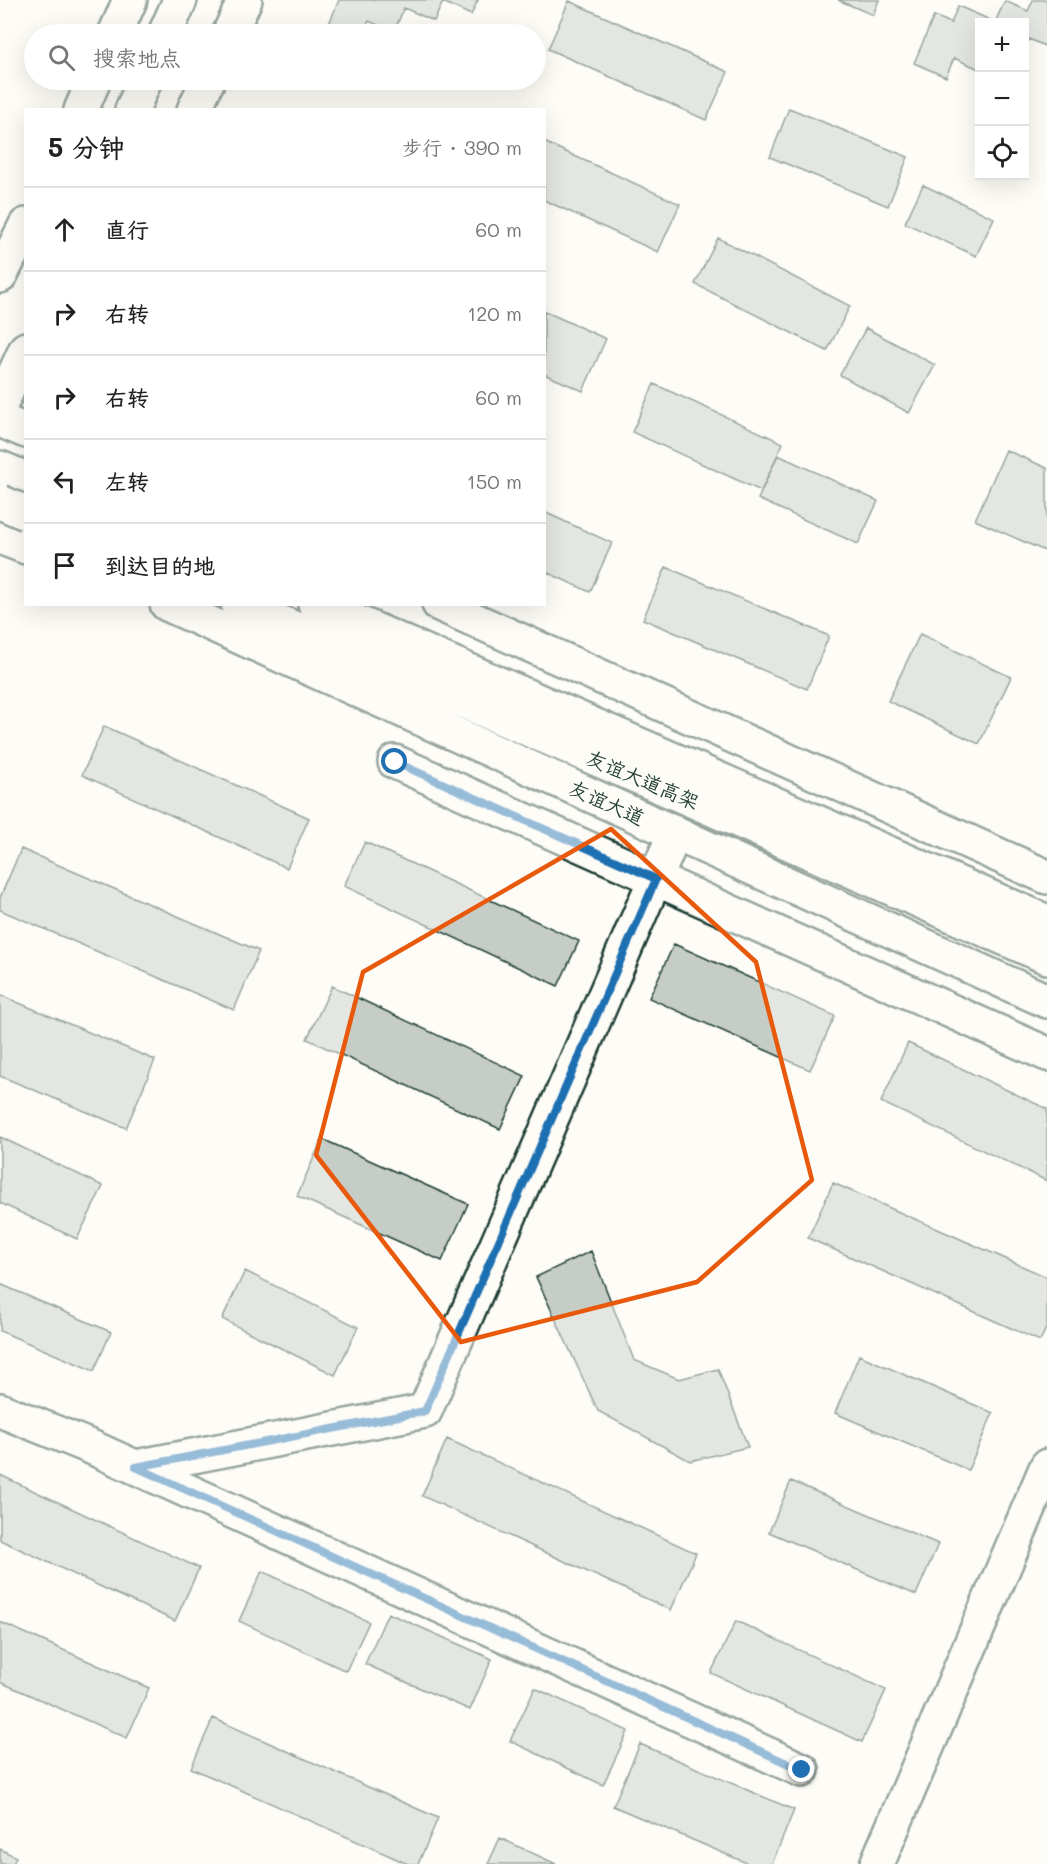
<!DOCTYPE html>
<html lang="zh">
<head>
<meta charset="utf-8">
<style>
	:root { --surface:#fff; --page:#f2f2f2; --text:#222; --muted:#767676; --line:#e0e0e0 }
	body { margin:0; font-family:Mali,"LXGW WenKai TC",sans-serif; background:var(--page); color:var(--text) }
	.controls { position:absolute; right:18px; top:18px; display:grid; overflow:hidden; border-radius:0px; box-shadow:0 6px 24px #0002 }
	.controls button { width:54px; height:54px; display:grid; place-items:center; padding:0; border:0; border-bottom:2px solid var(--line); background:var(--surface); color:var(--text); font:30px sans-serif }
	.stop { position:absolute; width:18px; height:18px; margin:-14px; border:4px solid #1f6fb2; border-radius:50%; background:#fff }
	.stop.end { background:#1f6fb2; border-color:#fff; box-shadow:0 2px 6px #0008 }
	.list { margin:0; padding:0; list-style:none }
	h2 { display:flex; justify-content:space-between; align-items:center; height:78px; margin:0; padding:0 24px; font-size:26px }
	h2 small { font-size:20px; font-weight:400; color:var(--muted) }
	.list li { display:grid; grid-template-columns:39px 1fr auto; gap:18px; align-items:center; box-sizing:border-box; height:84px; padding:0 24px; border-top:2px solid var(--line) }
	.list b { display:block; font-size:22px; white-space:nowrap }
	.list em { font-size:20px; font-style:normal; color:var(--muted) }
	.icon { flex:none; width:33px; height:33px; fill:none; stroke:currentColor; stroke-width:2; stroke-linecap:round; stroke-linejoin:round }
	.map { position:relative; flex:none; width:1047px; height:1864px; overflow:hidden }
	.search { position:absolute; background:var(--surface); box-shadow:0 6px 24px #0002; left:24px; top:24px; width:522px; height:66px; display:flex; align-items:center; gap:15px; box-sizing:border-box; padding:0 21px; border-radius:33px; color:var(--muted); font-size:22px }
	.panel { position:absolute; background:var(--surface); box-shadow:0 6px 24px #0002; left:24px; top:108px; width:522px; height:498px; border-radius:0px }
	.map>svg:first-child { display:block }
	.building { fill:#c6cdc7; stroke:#1f3d34; stroke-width:1.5 }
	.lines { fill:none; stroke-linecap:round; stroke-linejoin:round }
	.minor-casing { stroke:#1f3d34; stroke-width:38 }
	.major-casing { stroke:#1f3d34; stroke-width:38 }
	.minor { stroke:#fdfcf7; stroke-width:33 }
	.major { stroke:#fdfcf7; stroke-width:33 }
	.major-bridge-casing { stroke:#1f3d34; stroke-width:38; stroke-linecap:butt }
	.major-bridge { stroke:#fdfcf7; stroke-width:33 }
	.route { stroke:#1f6fb2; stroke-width:8 }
	.marked { fill:none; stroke:#e8590c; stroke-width:4.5; stroke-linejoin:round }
	.labels { text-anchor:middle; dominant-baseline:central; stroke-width:4.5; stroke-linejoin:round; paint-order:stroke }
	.street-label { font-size:20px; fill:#1f3d34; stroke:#fdfcf7 }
</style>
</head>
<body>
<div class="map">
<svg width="1047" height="1864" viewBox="0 0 1047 1864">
	<rect width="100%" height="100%" fill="#fdfcf7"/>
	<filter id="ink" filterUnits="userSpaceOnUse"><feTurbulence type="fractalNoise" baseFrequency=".0167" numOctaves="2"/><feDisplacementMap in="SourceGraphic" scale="12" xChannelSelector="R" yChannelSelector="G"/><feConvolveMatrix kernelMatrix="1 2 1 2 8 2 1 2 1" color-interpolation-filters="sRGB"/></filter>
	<g filter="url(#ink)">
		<path class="building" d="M339,0h139l-7,15 -28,-13 -9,19 -30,-13 -10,24 -25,-11 -7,13h-13l-21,-8z
			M838,0h41l-6,15z
			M1033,0h14v47l-18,-8 -5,10v-27h-29l10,-21 23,10z
			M569,1l159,71 -22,48 -158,-71z
			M958,6l37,16h-15l-1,47 -25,-11 -8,19 -32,-14 20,-47 17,7z
			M789,108l119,49 -20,49 -118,-49z
			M544,142l136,62 -22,48 -114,-52z
			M923,185l71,33 -18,38 -71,-33z
			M718,238l132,68 -23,45 -132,-67z
			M544,311l62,28 -23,52 -39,-17z
			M866,328l69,37 -26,48 -69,-38z
			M654,384l129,59 -22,48 -129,-59z
			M1006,450l41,18v84l-72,-32z
			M778,455l100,46 -20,43 -100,-45z
			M544,512l68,31 -22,49 -46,-21z
			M666,567l163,69 -22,53 -164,-70z
			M920,634l91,43 -32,67 -91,-43z
			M104,726l205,92 -22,50 -205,-93z
			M365,842l214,99 -21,45 -214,-100z
			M21,849l238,102 -25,59 -234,-100v-12z
			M674,944l161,72 -25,54 -161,-72z
			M332,986l193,90 -25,53 -193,-90z
			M0,995l155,65 -29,68 -126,-52z
			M908,1043l139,66v72l-166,-79z
			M0,1137l103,49 -26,53 -77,-36z
			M322,1139l146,65 -26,57 -145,-65z
			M833,1183l214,94v49l-7,15 -232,-103z
			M591,1251l43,109 45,19 39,-10 30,78 -58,14 -92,-50 -62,-134z
			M245,1271l113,56 -23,48 -113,-56z
			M0,1284l111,48 -17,39 -94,-40z
			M859,1355l134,58 -25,57 -133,-57z
			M447,1439l249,114 -25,57 -249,-114z
			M0,1475l199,93 -24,53 -175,-81z
			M791,1481l147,63 -22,51 -147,-63z
			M262,1571l107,51 -23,49 -107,-50z
			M388,1613l104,46 -22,51 -105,-46z
			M736,1621l150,69 -24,52 -151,-69z
			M0,1622l149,66 -22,50 -127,-56z
			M535,1688l93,43 -25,54 -93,-44z
			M213,1718l225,100 -20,46h-10l-217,-96z
			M640,1744l154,66 -22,54h-23l-136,-58z
			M500,1838l56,26h-68z
			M0,1849l16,8 -3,7h-13z"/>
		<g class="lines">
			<defs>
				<path id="minor" d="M115,34l15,-34
					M81,110l13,-30
					M0,276l26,-51
					M395,762l652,292
					M0,1410l91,37 711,323
					M136,1467l289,-56 250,-578
					M877,1864l170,-398"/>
				<path id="major" d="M165,34l15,-34
					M229,34l16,-34
					M132,110l13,-30
					M194,110l14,-30
					M0,406l26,-57
					M0,420l26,11
					M0,468l26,11
					M0,532l26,-51
					M0,537l26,10
					M167,604l880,397
					M238,604l463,200 346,153
					M315,604l732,318
					M439,604l608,273"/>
			</defs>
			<use href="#minor" class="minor-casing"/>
			<use href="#major" class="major-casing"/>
			<use href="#minor" class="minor"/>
			<use href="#major" class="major"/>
			<defs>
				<path id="major-bridge" d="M0,502l26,11"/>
			</defs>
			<use href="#major-bridge" class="major-bridge-casing"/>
			<use href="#major-bridge" class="major-bridge"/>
		</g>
	</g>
	<g class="lines" filter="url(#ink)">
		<path class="route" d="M395,762l261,117 -231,532 -289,56 666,303"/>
	</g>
	<path d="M0 0H1047V1864H0ZM611,829l145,133 56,218 -115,102 -236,60 -145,-187 47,-183z" fill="#fdfcf7" fill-opacity=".55" fill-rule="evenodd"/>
	<path class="marked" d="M611,829l145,133 56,218 -115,102 -236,60 -145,-187 47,-183z"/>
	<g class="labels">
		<g class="street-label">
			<text transform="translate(643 779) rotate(23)">友谊大道高架</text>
			<text transform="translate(607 802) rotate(24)">友谊大道</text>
		</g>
	</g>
</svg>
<div class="controls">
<button>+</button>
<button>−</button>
<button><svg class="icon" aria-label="locate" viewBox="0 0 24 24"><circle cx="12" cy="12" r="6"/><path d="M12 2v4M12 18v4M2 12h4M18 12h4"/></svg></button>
</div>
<div class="stop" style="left:395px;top:762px"></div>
<div class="stop end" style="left:802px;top:1770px"></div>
<div class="search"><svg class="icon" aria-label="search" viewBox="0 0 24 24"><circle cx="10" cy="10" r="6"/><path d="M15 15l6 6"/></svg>搜索地点</div>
<section class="panel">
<h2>5 分钟<small>步行 · 390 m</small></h2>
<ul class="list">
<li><svg class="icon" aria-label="ahead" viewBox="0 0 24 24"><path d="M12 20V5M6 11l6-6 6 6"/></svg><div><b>直行</b></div><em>60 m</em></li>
<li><svg class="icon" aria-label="right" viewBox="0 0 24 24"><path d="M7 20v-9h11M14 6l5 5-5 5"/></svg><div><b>右转</b></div><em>120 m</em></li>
<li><svg class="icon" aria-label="right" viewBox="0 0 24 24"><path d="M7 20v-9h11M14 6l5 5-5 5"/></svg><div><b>右转</b></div><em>60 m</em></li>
<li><svg class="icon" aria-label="left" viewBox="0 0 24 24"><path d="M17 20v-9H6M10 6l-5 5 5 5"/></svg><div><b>左转</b></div><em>150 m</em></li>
<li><svg class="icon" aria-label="arrive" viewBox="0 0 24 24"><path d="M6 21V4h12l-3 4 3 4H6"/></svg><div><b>到达目的地</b></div></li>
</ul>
</section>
</div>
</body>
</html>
